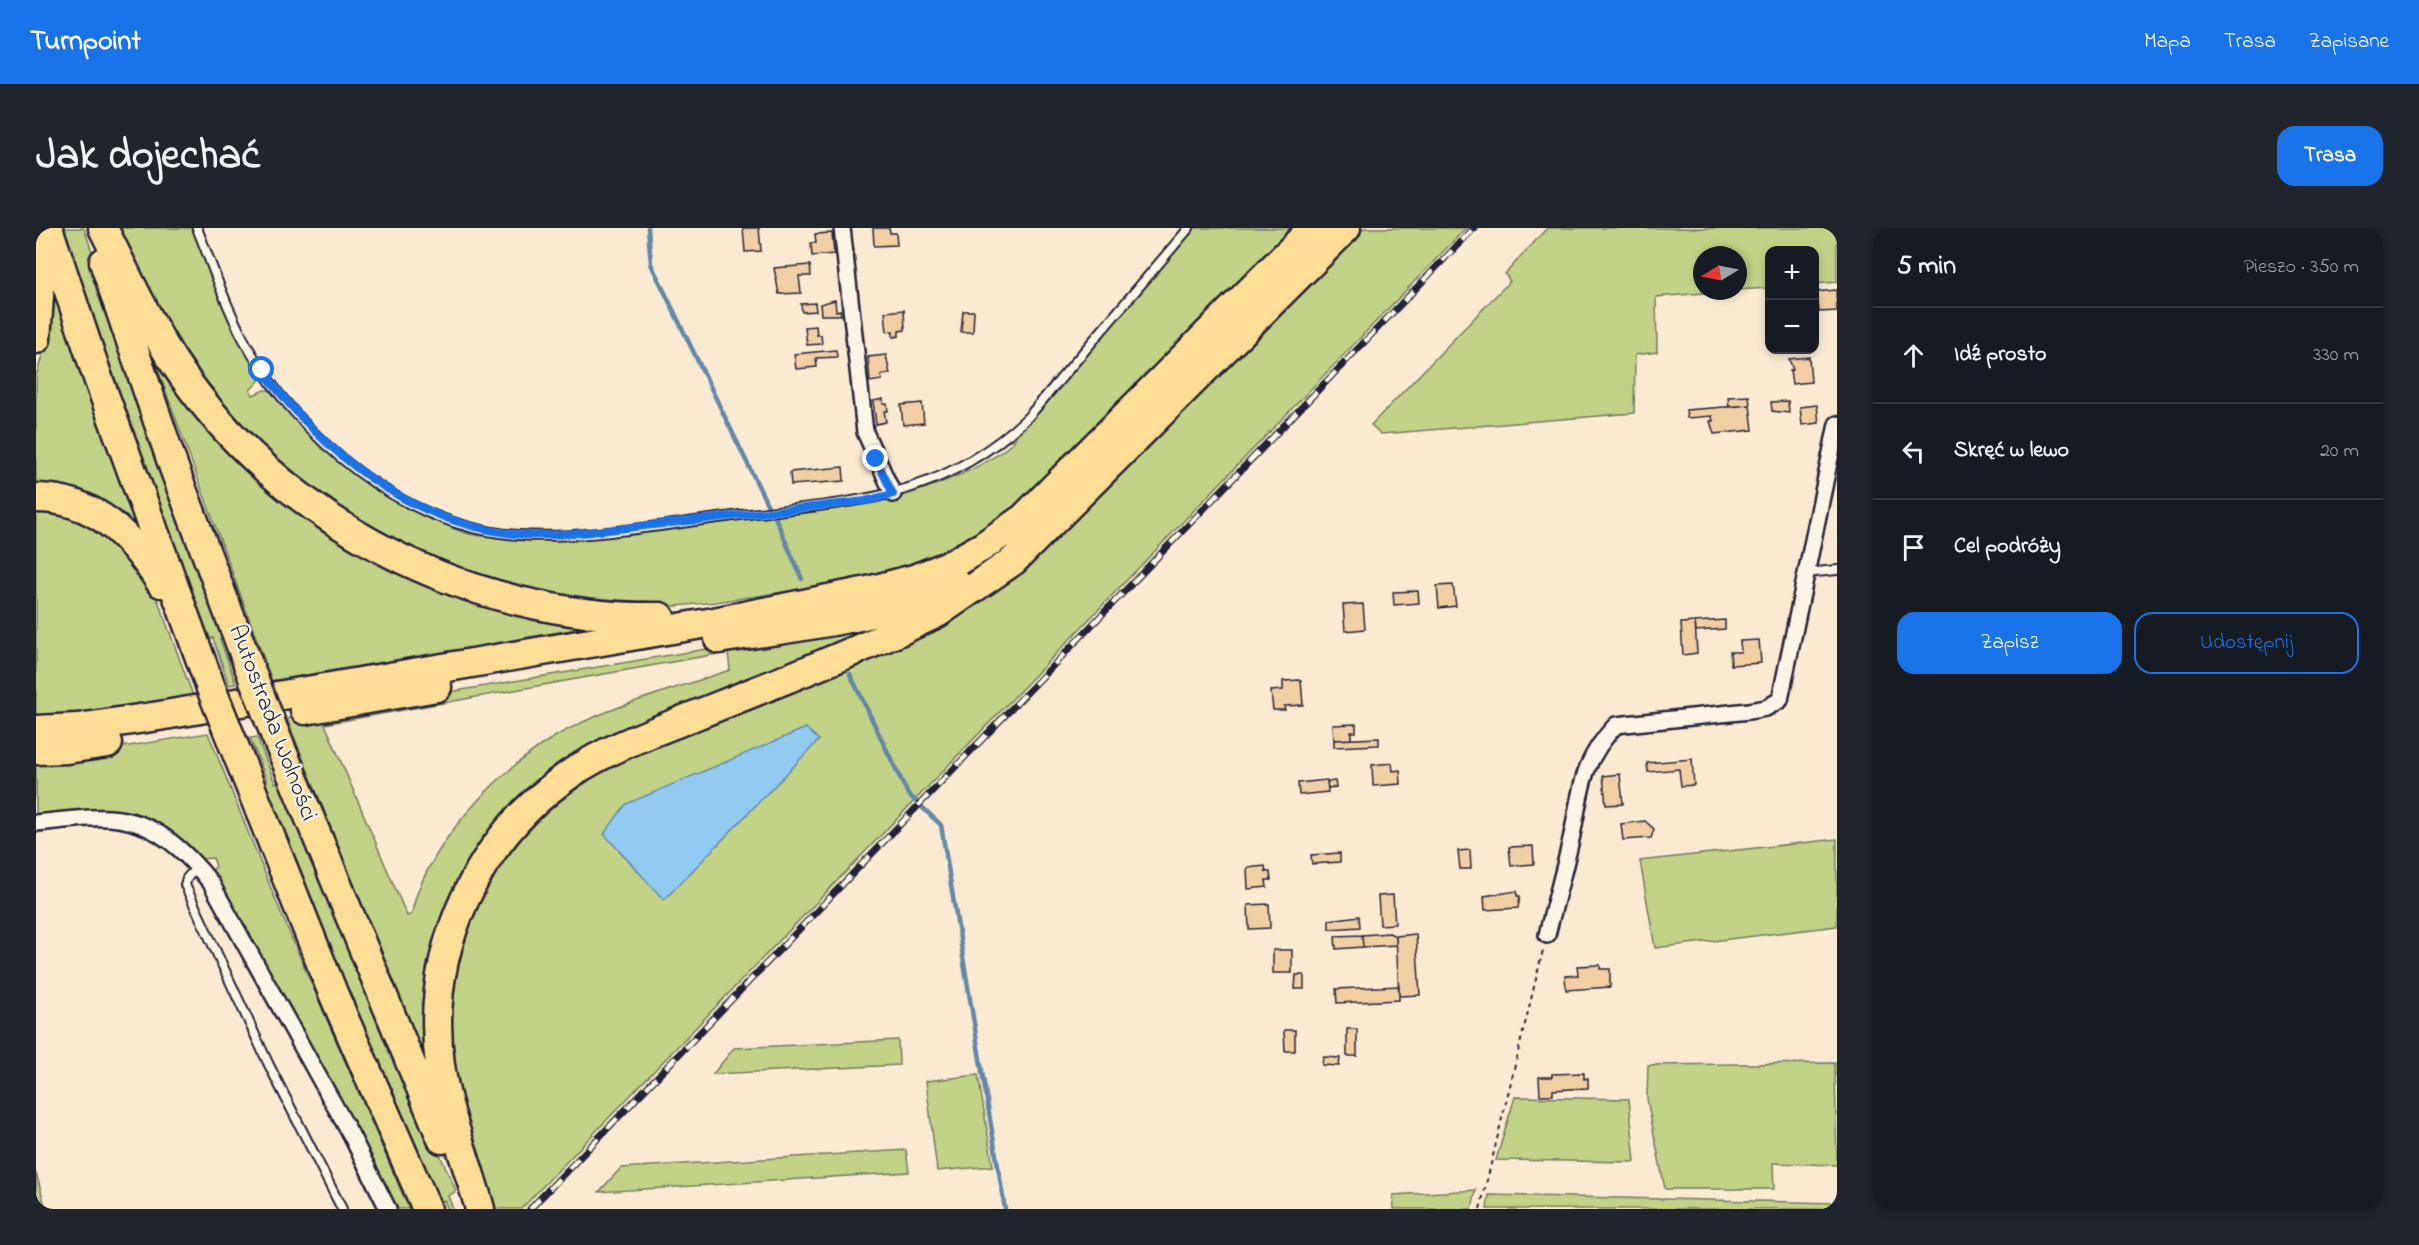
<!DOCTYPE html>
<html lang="pl">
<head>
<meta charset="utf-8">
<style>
	:root { --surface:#171b24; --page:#20242c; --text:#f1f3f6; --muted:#9ea1a6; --line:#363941; --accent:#1a73e8 }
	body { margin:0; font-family:"Indie Flower",sans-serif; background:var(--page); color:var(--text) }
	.controls { position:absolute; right:18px; top:18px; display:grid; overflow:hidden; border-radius:12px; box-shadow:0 3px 9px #0003 }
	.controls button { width:54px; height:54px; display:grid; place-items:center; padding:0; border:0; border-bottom:2px solid var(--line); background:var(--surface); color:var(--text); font:30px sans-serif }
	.compass { position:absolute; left:1657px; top:18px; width:54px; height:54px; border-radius:50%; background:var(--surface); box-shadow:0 3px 9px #0003; rotate:260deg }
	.stop { position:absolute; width:18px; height:18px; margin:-14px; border:4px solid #1a73e8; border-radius:50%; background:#fff }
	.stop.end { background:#1a73e8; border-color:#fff; box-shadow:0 2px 6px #0008 }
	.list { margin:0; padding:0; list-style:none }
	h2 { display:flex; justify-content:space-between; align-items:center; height:78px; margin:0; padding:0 24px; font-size:26px }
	h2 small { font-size:20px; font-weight:400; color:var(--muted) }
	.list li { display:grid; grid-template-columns:39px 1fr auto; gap:18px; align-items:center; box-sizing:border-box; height:96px; padding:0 24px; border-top:2px solid var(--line) }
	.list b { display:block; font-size:22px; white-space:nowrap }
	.list em { font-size:20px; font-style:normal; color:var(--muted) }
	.actions { display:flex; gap:12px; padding:18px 24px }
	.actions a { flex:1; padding:14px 0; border:2px solid var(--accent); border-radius:18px; text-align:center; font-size:21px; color:var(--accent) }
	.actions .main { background:var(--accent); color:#fff }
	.icon { flex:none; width:33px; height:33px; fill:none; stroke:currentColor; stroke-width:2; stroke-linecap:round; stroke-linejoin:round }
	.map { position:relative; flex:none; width:1801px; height:981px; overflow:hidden; border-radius:18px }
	header { display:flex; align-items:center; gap:36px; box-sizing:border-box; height:84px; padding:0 30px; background:var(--accent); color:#fff }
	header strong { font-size:28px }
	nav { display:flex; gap:33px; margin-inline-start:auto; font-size:21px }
	.intro { display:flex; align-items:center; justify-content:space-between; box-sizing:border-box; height:144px; padding:0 36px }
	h1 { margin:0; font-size:42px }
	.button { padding:15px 27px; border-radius:18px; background:var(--accent); color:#fff; font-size:21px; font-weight:700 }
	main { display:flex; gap:36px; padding:0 36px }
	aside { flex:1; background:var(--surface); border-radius:18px; box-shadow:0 3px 9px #0003 }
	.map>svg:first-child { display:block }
	.green { fill:#c1d287; stroke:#727a61; stroke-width:1.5; fill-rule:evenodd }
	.water { fill:#90caf0; stroke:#6487a8; stroke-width:1.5 }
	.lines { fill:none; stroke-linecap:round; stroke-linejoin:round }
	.stream { stroke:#6487a8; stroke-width:4.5 }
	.building { fill:#f2cfa3; stroke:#22223b; stroke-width:1.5 }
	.lane-casing { stroke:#22223b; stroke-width:12 }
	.street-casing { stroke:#22223b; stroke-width:20 }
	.highway-casing { stroke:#22223b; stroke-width:33 }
	.path { stroke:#22223b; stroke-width:2; stroke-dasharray:4.5 4.5; stroke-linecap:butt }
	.lane { stroke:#fcf5e5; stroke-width:8 }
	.street { stroke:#fcf5e5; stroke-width:15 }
	.highway { stroke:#fedd96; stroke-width:28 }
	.rail-casing { stroke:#22223b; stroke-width:7 }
	.rail { stroke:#fcf5e5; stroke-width:4.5; stroke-dasharray:14; stroke-linecap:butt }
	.highway-bridge-casing { stroke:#22223b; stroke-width:33; stroke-linecap:butt }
	.highway-bridge { stroke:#fedd96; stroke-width:28 }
	.route { stroke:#1a73e8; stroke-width:8 }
	.labels { text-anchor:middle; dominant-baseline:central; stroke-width:4.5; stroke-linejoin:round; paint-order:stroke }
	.street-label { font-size:24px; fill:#22223b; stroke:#fcf5e5 }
</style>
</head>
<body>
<header>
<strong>Turnpoint</strong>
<nav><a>Mapa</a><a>Trasa</a><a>Zapisane</a></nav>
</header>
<div class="intro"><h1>Jak dojechać</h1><a class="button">Trasa</a></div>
<main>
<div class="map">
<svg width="1801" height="981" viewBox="0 0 1801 981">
	<rect width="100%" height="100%" fill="#f9ead1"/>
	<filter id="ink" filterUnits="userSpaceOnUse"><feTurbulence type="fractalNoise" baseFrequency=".0167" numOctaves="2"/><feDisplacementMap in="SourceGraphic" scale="12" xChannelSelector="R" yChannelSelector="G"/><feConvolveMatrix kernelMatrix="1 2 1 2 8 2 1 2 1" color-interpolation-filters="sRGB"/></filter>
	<g filter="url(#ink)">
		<path class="green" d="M22,0h26l51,152 94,256 -9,3 16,45 -7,1 -16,-47 -10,3z
			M78,0h79l46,110 21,36 -1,7 -9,9 3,5 11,-5h7c28,35 63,70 101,95 19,13 41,21 61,33 17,10 40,21 60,17l88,3 295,-35c39,-9 109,-33 137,-61 3,-4 4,-9 7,-13 4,-6 12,-11 17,-16l158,-185h98l-249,255 -48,44 -40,24 -75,27 -165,24 -59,6 -102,-8 -105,-29 -136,-73 -119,-118z
			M1328,0h102l-945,981h-25l-21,-48 -28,-114 10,-108 40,-84 77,-73 333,-146 257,-213 96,-86z
			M1511,0h290v54l-22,2 -1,-34h-44l-1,38 -31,2v-35h-36v36h28l-74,6 1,55 -22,3 -1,58 -253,21 -10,-9 139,-144 -5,-7z
			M13,50l91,261 -104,-49v-114l6,-20z
			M108,104l202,205 301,86 -372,66z
			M0,276l54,11 64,75 41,111 -159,22z
			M913,367l-352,153 -126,119 -37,215 -147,-363 522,-87zM692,424l2,18c-56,19 -130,39 -179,69 -41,26 -81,65 -108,105 -13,21 -28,46 -31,70l-5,2 -82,-192z
			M172,505l75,185 126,291h-15l-181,-333 -1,-5 4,-5 -3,-8 -12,1 -16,-16 -29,-19 -120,-7v-60l38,-2z
			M221,509l18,46 9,-2 101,250 71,160 -8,5 5,13h-5l-4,-9 -9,4 -175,-419 7,-4 -17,-43z
			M1801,611v87l-182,22 -15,-87z
			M862,812l1,25 -186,9 21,-26z
			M1799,835l2,102 -64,-2 1,26h-109l-18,-90 1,-34z
			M942,847l15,91 -56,5 -11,-90z
			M1479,869l114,2 6,63 -139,-2z
			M870,922l3,22 -310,20 22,-24z
			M0,945l10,36h-10z
			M1440,962l-4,19h-78l-1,-14z
			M1453,967l348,8v6h-350z"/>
		<path class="water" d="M770,500l13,12 -155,160 -60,-66 22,-30z"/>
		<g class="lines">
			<path class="stream" d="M612,0l3,36 117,242
				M739,289l27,62
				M814,446l58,120 33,31 64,384"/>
		</g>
		<path class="building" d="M707,0h16l2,23 -16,1z
			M837,0h16l1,5h6l1,12 -23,1z
			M796,5l2,21 -22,2 -1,-13h5l-1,-9z
			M774,37l1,11h-12l2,17 -22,1 -5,-26z
			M1800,62l1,21 -18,1 -2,-20z
			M799,72l1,11 4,-1 1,5h-20l-1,-11z
			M779,75l1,8 -14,1 -1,-8z
			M868,82l1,20 -6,1v5l-6,1v-6l-6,1 -2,-20z
			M927,83h11l-1,21h-12z
			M780,98l1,9h4l1,9 -15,1 -2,-18z
			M800,122l1,7 -21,1 1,9 -21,2 -2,-15z
			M850,127l4,19 -9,1 1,5 -12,2 -2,-25z
			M1773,129l2,25 -19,2 -2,-14h3l-4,-11z
			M1713,168l1,9 -21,2 -1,-10z
			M847,171v5h4l1,7h-4l2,11 -10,2 -3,-23z
			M1752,173l1,12 -17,-2 -1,-9z
			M886,175l2,20 -21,2 -2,-20z
			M1714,177l3,25 -39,4 -4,-13h3l-1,-5 -25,2 -1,-8z
			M1781,177l2,18 -17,2 -2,-18z
			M807,239l1,14 -53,4 -1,-13z
			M1417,357l3,21 -17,2 -2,-22z
			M1382,363l1,12 -25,2 -1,-13z
			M1327,376l2,25 -20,2 -2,-26z
			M1689,392v9l-29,2 -1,-9z
			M1659,394l2,31 -14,2 -2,-32z
			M1723,412l2,23 -30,2 -1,-13h11l-1,-11z
			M1265,452l2,25 -19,1 1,4h-12l-2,-19 12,-1v-9z
			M1320,496v8h-5v7l-17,1 -1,-15z
			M1343,510v7l-45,2v-7z
			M1656,531l2,26 -13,1 -2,-17 -31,3 -1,-9z
			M1356,535l1,8 7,-1 1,14 -28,2 -1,-21z
			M1584,546l3,30 -17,1 -3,-29z
			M1291,552l1,12 -29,3 -1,-12z
			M1299,553l1,6 -8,1 -1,-6z
			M1609,593l9,8 -3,9 -28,2 -2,-16z
			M1497,618l1,18 -23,2 -2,-19z
			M1434,622l1,19h-11l-2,-18z
			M1304,625v9l-28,2 -1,-9z
			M1229,638l1,6h4l1,8h-5l1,7 -19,2 -1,-21z
			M1481,663v5h3l-2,12 -33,2 -1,-14z
			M1357,667l2,29 -15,1 -2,-29z
			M1233,676l1,24 -21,1 -1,-24z
			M1323,688l1,11 -31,2v-9z
			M1353,705l7,3v9l-33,2 -1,-12z
			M1380,706l4,61 -21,1 -3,-60z
			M1326,707l1,12 -27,2 -1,-13z
			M1237,722h19v23h-19z
			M1564,737v4h10v18l-44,3 -1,-14 13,-1 -1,-9z
			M1260,747h8v14h-9z
			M1363,758v14l-62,3 -1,-14z
			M1311,801h10v27h-10z
			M1248,802h11v21h-10z
			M1287,829l17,1 -1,8 -17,-1z
			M1548,845v6l4,-1v10l-35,2v5h-13l-1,-18h13v-3z"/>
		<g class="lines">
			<defs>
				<path id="lane" d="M161,0c15,37 28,77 47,112 53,98 159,187 274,195 71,5 159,-13 232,-21 110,-13 194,-16 279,-98l160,-188
					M1769,345l32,-3
					M162,638l-11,12 -2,7 84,180 73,144"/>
				<path id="street" d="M806,0l23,204 28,62
					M0,595c26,-2 57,-8 83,-4 39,5 69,35 92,64l140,252 37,74
					M1511,707c8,-33 18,-67 25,-100 10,-48 9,-73 44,-110l133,-14 17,-3 14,-8 57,-276"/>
				<path id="highway" d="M12,0l50,150 113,310
					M67,0c23,45 43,91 70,133 104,160 297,259 487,256
					M0,21l4,33 -4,57
					M68,34l70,206 80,212
					M0,270c59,0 95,38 125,85
					M683,411c79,-13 165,-20 238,-55
					M269,482l132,-23
					M0,502l42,-2 81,-12 555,-94 154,-31 46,-12 36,-14 32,-18 42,-29 289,-290
					M239,506l167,405
					M196,513l101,252 94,216
					M0,522l31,-1 41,-6
					M444,981c-13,-48 -33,-94 -40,-144 -16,-115 37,-228 133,-293 37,-25 82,-40 123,-57 66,-26 132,-52 197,-81l46,-22 74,-51 333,-333"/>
			</defs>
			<use href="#lane" class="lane-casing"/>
			<use href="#street" class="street-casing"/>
			<use href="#highway" class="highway-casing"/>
			<path class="path" d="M1444,981l63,-259"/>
			<use href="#lane" class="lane"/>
			<use href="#street" class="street"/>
			<use href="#highway" class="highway"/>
			<defs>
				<path id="rail" d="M494,981l944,-981"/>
			</defs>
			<use href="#rail" class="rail-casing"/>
			<use href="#rail" class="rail"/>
			<defs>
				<path id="highway-bridge" d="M218,452l21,54
					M175,460l21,53"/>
			</defs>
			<use href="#highway-bridge" class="highway-bridge-casing"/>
			<use href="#highway-bridge" class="highway-bridge"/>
		</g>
	</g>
	<g class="lines" filter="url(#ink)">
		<path class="route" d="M226,142c62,83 146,152 252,164 26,3 51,0 77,-2l274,-31 28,-7 -17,-35"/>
	</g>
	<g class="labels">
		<g class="street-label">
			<text transform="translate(236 495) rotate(69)">Autostrada Wolności</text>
		</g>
	</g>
</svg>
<div class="controls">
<button>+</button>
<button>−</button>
</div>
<svg class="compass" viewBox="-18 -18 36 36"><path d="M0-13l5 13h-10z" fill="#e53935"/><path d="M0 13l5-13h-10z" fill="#9ea1a6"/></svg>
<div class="stop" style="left:226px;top:142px"></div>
<div class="stop end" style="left:840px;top:231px"></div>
</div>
<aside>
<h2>5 min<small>Pieszo · 350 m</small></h2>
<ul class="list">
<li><svg class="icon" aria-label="ahead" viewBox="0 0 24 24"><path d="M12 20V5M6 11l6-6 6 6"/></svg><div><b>Idź prosto</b></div><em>330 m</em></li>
<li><svg class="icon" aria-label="left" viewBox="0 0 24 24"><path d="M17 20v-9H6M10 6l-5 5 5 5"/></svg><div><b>Skręć w lewo</b></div><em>20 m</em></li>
<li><svg class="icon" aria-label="arrive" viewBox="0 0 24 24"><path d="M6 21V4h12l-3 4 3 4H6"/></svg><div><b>Cel podróży</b></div></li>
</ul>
<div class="actions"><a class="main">Zapisz</a><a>Udostępnij</a></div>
</aside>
</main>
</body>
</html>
